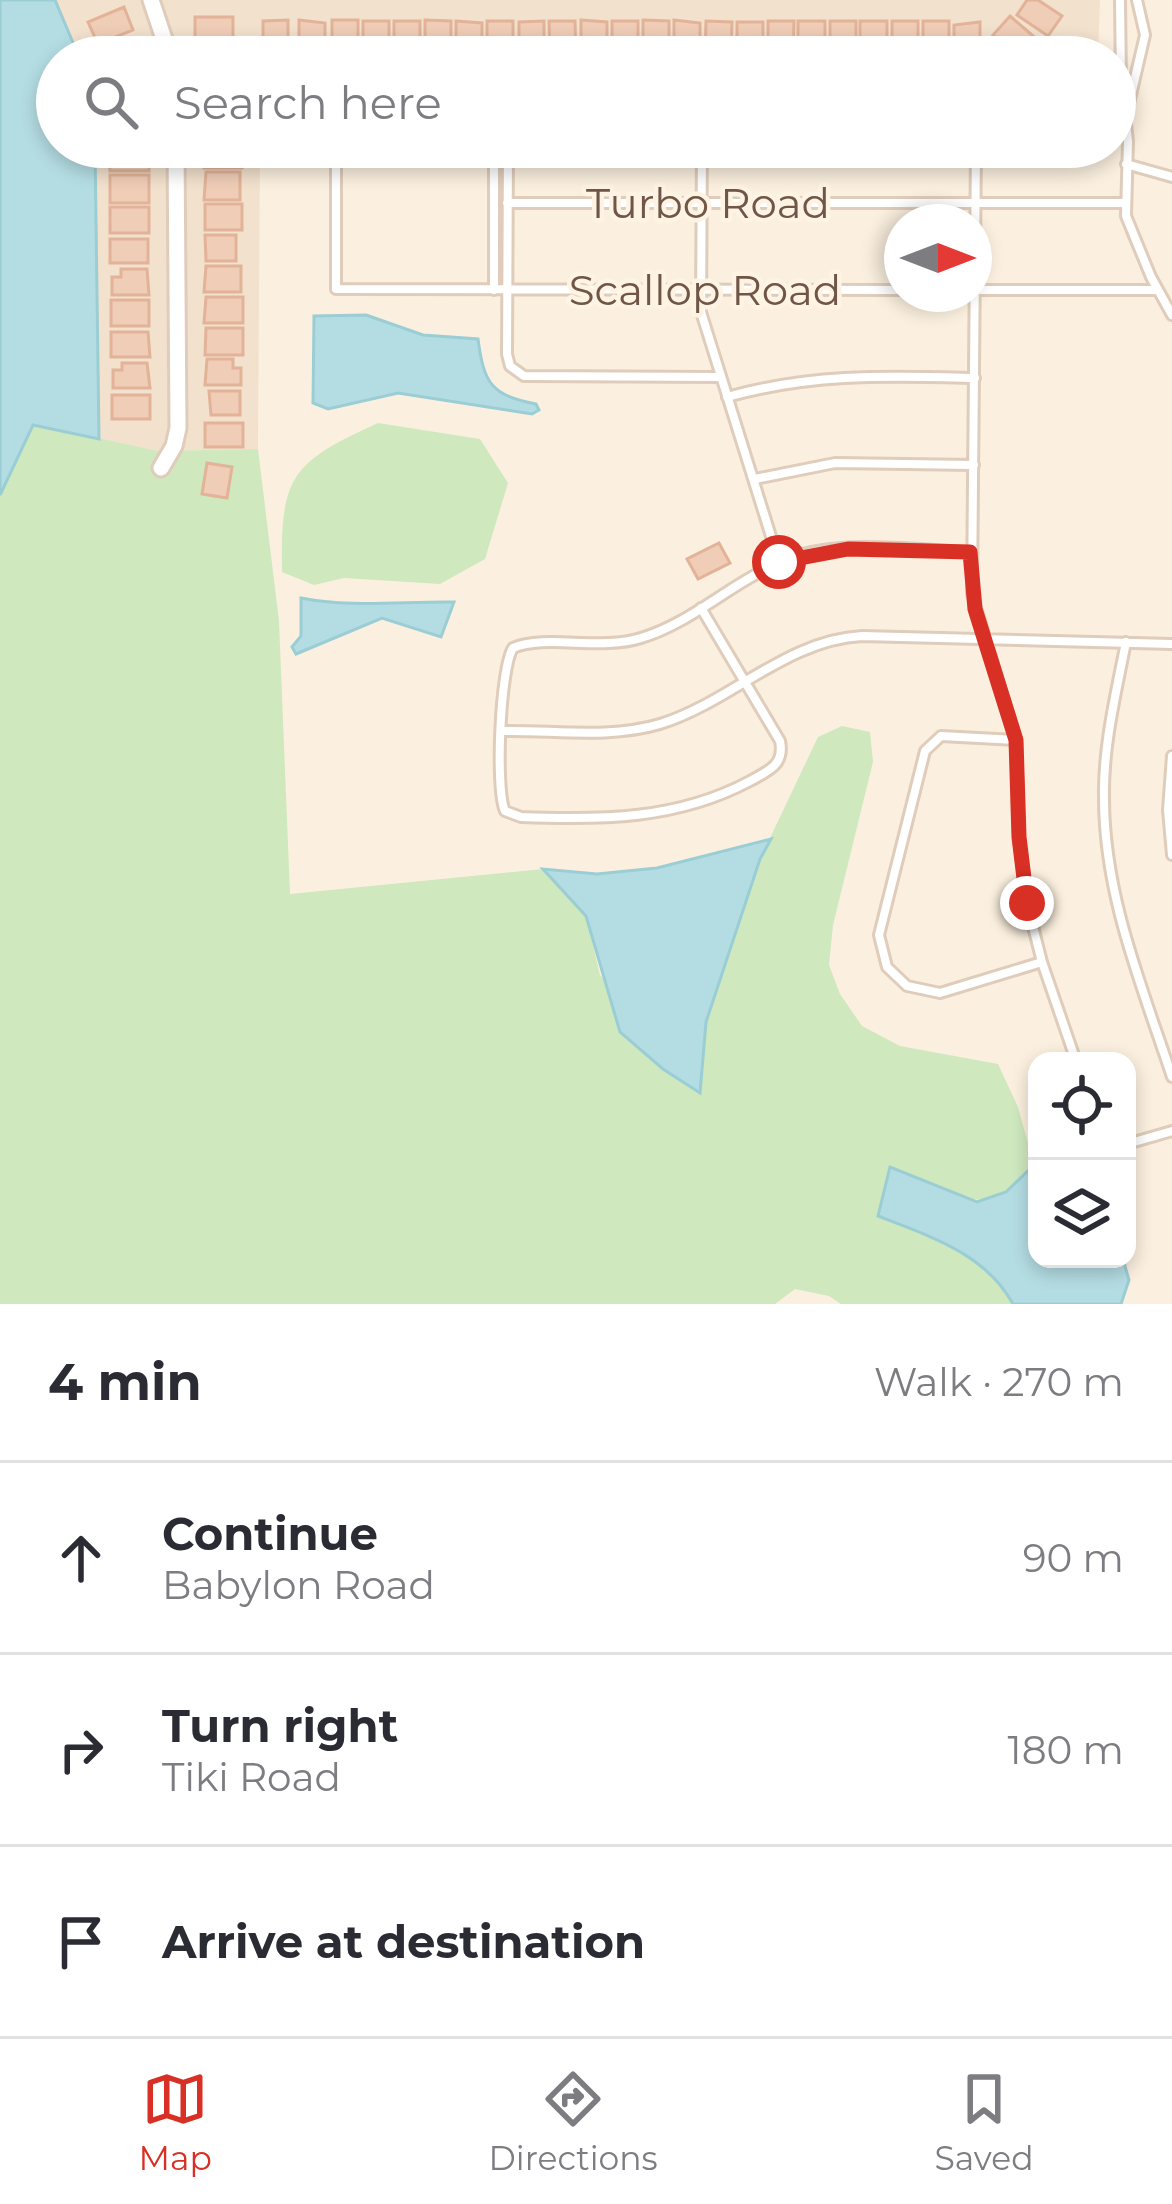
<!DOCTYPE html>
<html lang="en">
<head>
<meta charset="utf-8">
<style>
	:root { --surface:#fff; --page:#f2f2f3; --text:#2b2b33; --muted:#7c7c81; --line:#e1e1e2; --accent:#d93025 }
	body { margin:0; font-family:Montserrat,sans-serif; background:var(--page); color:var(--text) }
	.controls { position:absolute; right:36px; bottom:36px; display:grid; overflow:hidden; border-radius:24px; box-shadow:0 6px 18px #0003 }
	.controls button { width:108px; height:108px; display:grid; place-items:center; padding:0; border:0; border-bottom:3px solid var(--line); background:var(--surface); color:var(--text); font:60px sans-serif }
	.compass { position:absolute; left:884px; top:204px; width:108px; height:108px; border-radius:50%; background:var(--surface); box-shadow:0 6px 18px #0003; rotate:90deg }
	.stop { position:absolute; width:36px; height:36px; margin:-27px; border:9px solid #d93025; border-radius:50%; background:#fff }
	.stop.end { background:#d93025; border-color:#fff; box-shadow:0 3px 12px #0008 }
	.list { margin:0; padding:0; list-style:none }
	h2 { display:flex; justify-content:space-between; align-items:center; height:156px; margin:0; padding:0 48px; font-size:51px }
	h2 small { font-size:39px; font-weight:400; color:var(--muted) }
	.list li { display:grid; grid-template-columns:78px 1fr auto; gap:36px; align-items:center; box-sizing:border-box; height:192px; padding:0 48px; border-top:3px solid var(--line) }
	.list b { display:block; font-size:45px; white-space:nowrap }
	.list p { margin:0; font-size:39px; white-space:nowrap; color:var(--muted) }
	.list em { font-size:39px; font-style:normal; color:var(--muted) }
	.icon { flex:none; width:66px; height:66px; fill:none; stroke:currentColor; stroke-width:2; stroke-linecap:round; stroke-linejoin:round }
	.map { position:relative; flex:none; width:1172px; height:1304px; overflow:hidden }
	.search { position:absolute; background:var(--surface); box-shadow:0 6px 18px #0003; left:36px; right:36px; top:36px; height:132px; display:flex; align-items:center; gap:30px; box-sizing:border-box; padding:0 42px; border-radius:66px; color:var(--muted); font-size:45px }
	.sheet { height:732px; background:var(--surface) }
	nav { display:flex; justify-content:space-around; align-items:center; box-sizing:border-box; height:168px; border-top:3px solid var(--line); background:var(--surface); font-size:33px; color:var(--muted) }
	nav a { display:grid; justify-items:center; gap:6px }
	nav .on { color:var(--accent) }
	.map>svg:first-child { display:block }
	.residential { fill:#f2e1cd }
	.green { fill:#cfe8be }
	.water { fill:#b4dde3; stroke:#9bcdd5; stroke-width:3 }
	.building { fill:#f0cdb7; stroke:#e2b398; stroke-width:3 }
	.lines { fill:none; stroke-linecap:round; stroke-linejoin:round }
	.lane-casing { stroke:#dfccbb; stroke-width:14 }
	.street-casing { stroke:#dfccbb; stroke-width:21 }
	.lane { stroke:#fff; stroke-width:8 }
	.street { stroke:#fff; stroke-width:15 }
	.route { stroke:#d93025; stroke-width:15 }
	.labels { text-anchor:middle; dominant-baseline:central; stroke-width:9; stroke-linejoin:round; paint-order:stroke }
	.street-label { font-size:42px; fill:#705648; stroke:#fff4e4 }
</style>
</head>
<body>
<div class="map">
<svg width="1172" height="1304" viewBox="0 0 1172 1304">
	<rect width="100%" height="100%" fill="#fbf0df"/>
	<path class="residential" d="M55,0h1045l-2,57h-1019z
		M95,147h165l-2,302 -100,2 -59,-12z"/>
	<path class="green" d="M378,423l102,16 28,44 -23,76 -45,25 -96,-6 -30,7 -32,-13c-2,-96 10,-110 96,-149z
		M33,424l125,27 100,-2 21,172 11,273 253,-25 43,47 14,59 100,117 6,-70 54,-163 58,-122 24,-11 28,6 3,30 -40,163 -4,40 11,29 22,32 38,20 98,18 20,43 16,58c-40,39 -43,42 -96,24l-60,27c51,20 107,37 135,88h-172l-12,-8 -34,-7 -20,15h-775v-809z"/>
	<path class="water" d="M0,0h55l24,57h-22v90h38l4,292 -66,-14 -33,70z
		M366,315l57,20 55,4c6,45 13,56 58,65l3,6 -7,4 -134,-21 -70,16 -15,-6 1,-87z
		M301,598c50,10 102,3 153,4l-13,35 -59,-19 -86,36 -4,-7 9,-11z
		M771,839l-11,20 -54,163 -6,71 -37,-24 -43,-37 -34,-116 -43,-47 54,5 60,-6z
		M1034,1165h3v94h86l6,21 -8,24h-108c-28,-51 -84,-68 -135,-88l12,-49 87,35 29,-10z"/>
	<path class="building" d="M1027,0h11l24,16 -14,20 -31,-21z
		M124,7l9,23 -35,14 -10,-22z
		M1010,16l29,25 -14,16h-7l-25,-22z
		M195,17h38v27h-38z
		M288,20v31l-25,1v-31z
		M299,20l26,3v29h-26z
		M332,20h26v34l-26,1z
		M425,20l26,1v36h-26z
		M581,20l26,2v30h-26z
		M643,20l26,1v36h-26z
		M674,20l26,3v29h-26z
		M363,21h26v36h-26z
		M394,21h26v28h-8v8h-18z
		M456,21l26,2v29h-26z
		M487,21h26v36h-26z
		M544,21v32h-25v-31z
		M549,21h26l1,36h-26z
		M612,21h26v36h-26z
		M706,21l26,1 -1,35h-26z
		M768,21h26l-1,36h-25z
		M798,21h27v33h-27z
		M830,21h26v36h-26z
		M860,21h27v36h-27z
		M892,21h26v36h-26z
		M923,21h26v36h-26z
		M737,22h26v32h-26z
		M980,22v35h-18v-7h-8v-25z
		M138,43l2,14h-37l-1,-6z
		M110,147h39v24h-39z
		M204,147h38v21h-38z
		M206,172h34v28h-36z
		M110,175h39v28h-39z
		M205,204h37v26h-37z
		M110,207h39v26h-39z
		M205,235h31v26h-30z
		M110,239h38v24h-38z
		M206,266h35v26h-37z
		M121,269h26l2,26h-37v-18h9z
		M206,297h37v26h-39z
		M111,300h38v26h-38z
		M206,328h37v27h-38z
		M111,332h37l2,25h-39z
		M207,359h26v9h8v17h-36z
		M122,363h25l3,25h-37v-18h9z
		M209,391h31v24h-29z
		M112,395h38v24h-38z
		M205,423h38v24h-38z
		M207,463l25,4 -5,31 -25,-4z
		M719,543l11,20 -32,16 -11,-20z"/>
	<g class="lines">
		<defs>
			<path id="lane" d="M1120,0l1,82 7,59 -2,75 25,61 21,38
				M1128,108l17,-73 -8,-35
				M336,147v142l566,1
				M494,147v143
				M508,147l-1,207 3,12 14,10 196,1
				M702,147l-1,165 78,250
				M976,147l-4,447 44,146 3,97 8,66 15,59 34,99
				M1126,164l46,13
				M507,203h617
				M974,290h184
				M727,397c86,-24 160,-21 248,-19
				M755,479l80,-16 139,2
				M701,608l79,133c5,24 -12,30 -30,40 -73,39 -149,39 -229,36l-16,-6c-10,-21 -5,-143 8,-163 33,-14 87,3 128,-10 50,-15 89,-54 137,-75 56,-26 132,-13 192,-11
				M1126,642c-10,51 -23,104 -22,156 0,98 38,188 68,279
				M503,731c52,-1 106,8 157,-7 71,-22 126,-84 202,-88l310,8
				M1016,740l-75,-4 -16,15 -46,184 8,32 20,19 33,7 102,-31
				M1172,756l-4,54 4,45
				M1127,1144l45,-13"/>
			<path id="street" d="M151,0l19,57
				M161,468l13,-22 4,-18 -2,-281"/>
		</defs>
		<use href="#lane" class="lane-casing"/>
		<use href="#street" class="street-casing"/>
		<use href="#lane" class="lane"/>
		<use href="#street" class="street"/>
	</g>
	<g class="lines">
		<path class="route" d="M779,562l69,-13 122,3 5,57 41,131 3,97 8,66"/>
	</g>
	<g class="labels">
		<g class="street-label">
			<text x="708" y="203">Turbo Road</text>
			<text x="705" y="290">Scallop Road</text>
		</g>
	</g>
</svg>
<div class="controls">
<button><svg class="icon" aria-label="locate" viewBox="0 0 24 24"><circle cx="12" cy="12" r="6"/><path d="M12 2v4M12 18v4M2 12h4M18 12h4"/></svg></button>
<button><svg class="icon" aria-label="layers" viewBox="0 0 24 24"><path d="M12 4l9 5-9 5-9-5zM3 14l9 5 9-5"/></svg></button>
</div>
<svg class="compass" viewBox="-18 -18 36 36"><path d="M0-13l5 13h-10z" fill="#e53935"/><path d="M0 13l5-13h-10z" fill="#7c7c81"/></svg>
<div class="stop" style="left:779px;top:562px"></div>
<div class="stop end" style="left:1027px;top:903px"></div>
<div class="search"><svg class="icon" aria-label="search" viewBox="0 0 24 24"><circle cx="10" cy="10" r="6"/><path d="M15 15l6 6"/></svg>Search here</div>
</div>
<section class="sheet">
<h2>4 min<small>Walk · 270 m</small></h2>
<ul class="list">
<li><svg class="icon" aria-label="ahead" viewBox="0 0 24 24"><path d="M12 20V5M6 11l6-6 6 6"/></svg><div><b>Continue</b><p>Babylon Road</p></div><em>90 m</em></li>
<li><svg class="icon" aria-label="right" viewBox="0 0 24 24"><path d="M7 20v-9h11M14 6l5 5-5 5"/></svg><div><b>Turn right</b><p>Tiki Road</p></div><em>180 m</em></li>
<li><svg class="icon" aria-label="arrive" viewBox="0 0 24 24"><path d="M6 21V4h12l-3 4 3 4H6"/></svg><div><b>Arrive at destination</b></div></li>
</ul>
</section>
<nav>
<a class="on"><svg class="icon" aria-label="map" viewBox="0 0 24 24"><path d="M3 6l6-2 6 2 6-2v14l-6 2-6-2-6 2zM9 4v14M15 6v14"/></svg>Map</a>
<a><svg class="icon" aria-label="directions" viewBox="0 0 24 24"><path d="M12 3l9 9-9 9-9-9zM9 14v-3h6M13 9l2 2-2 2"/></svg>Directions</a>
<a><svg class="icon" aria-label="saved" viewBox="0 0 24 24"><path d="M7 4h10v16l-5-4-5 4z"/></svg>Saved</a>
</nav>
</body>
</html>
